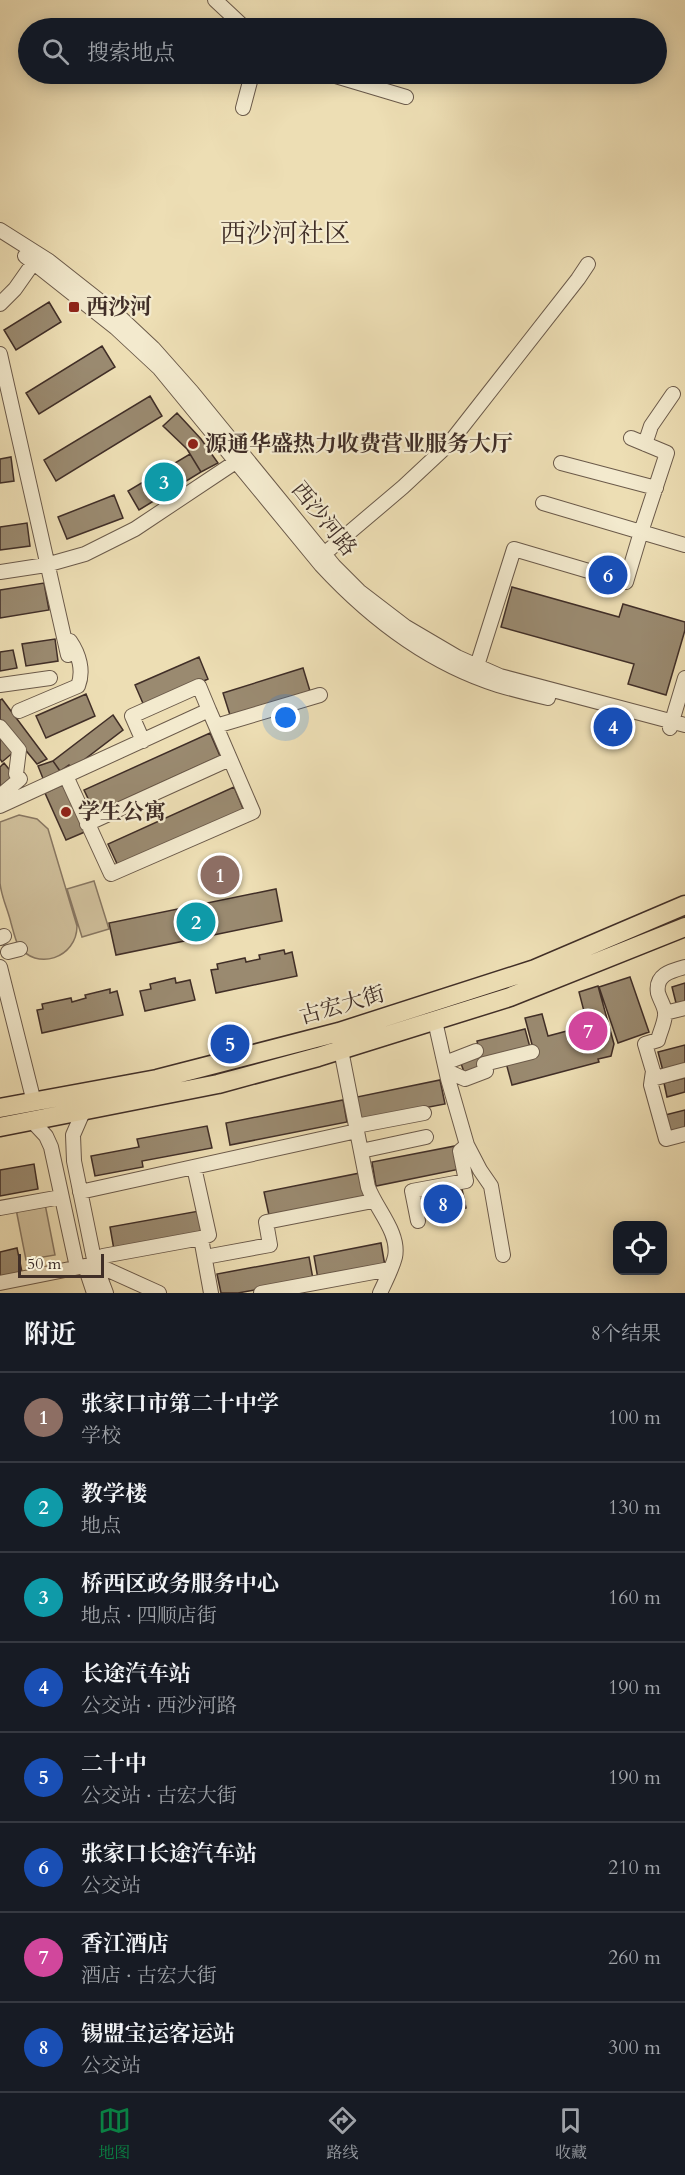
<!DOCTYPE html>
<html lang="zh">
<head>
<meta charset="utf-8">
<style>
	:root { --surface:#171b24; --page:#242831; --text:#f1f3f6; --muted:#9ea1a6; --line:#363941; --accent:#0b8043 }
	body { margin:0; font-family:Cardo,"Noto Serif SC",serif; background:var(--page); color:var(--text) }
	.controls { position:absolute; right:18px; bottom:18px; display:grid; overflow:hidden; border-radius:12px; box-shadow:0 3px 15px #0003 }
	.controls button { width:54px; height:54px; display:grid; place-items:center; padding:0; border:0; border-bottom:2px solid var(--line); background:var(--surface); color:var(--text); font:30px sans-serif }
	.scale { position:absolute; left:18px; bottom:15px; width:86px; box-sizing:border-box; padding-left:6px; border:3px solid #402e27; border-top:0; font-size:16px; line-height:21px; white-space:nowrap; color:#402e27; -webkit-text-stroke:4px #f3eace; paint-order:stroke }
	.you { position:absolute; left:286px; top:718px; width:21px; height:21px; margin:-15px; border:4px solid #fff; border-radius:50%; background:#1a73e8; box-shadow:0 0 0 9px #1a73e833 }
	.badge { display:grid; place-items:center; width:39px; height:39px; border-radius:50%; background:var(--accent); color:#fff; font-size:20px; font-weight:700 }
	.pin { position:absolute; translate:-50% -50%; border:3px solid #fff; box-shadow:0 2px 6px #0006 }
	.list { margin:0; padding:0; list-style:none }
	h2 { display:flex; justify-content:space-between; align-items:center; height:78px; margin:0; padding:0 24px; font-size:26px }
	h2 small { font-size:20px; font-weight:400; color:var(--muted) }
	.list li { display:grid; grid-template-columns:39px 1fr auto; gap:18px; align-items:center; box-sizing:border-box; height:90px; padding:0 24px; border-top:2px solid var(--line) }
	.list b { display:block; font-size:22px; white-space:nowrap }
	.list p { margin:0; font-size:20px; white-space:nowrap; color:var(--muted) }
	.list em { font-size:20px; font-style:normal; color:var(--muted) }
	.icon { flex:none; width:33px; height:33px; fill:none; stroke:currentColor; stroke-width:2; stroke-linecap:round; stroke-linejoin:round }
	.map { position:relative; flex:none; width:685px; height:1293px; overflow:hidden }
	.search { position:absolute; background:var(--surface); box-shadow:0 3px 15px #0003; left:18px; right:18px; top:18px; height:66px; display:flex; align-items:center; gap:15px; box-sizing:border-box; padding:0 21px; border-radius:33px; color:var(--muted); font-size:22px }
	.sheet { height:798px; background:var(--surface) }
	nav { display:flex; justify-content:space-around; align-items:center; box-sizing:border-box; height:84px; border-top:2px solid var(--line); background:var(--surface); font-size:16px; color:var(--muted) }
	nav a { display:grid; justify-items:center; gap:3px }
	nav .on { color:var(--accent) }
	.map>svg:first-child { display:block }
	.green { fill:#d0c09c; stroke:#887762; stroke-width:1.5 }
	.building { fill:#9a8a70; stroke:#402e27; stroke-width:1.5 }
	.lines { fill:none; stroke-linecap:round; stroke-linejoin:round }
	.minor-casing { stroke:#6b5a4a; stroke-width:16 }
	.major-casing { stroke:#402e27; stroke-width:21 }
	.minor { stroke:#f3eace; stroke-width:14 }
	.major { stroke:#eddeb4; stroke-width:18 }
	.poi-dot { fill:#8f2418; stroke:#f3eace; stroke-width:2 }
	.labels { text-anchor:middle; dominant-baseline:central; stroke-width:4.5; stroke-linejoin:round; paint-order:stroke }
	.poi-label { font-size:22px; font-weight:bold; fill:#402e27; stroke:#f3eace; text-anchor:start }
	.street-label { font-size:22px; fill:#402e27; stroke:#f3eace }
	.quarter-label { font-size:26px; fill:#402e27; stroke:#f3eace }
</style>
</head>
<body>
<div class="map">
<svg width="685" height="1293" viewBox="0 0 685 1293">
	<rect width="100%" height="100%" fill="#eddeb4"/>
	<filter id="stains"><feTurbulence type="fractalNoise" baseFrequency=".00333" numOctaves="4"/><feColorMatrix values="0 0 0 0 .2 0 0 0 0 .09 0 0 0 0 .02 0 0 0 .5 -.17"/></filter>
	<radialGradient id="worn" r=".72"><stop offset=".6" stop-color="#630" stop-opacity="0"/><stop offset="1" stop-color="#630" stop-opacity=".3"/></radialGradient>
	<path class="green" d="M19,815l18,4 11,10 29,97c0,32 -41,46 -59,19 -3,-6 -5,-15 -7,-22 -3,-13 -10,-27 -11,-40 0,-20 0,-41 0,-61z
		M94,881l15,48 -27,8 -15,-48z
		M45,1204l10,51 -29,5 -10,-51z"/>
	<path class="building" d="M49,302l12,20 -45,28 -12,-20z
		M102,346l13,21 -76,47 -13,-21z
		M150,396l12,20 -106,65 -12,-21z
		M177,413l24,26 17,24 -17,9 -14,-23 -24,-23z
		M190,454l11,18 -62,38 -11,-19z
		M11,457l3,24 -14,2v-24z
		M114,495l9,23 -56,21 -9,-22z
		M27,523l3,23 -30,4v-23z
		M44,583l5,27 -49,8v-28z
		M512,587l107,30 4,-13 62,18v8l-19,65 -38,-11 6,-20 -133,-37z
		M55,639l3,22 -32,5 -4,-22z
		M13,650l4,18 -17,3v-19z
		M199,657l9,22 -63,29 -10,-23z
		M303,668l7,23 -80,24 -7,-22z
		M86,694l9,22 -49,22 -10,-22z
		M2,699l45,60 -10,5 -37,-45v-19z
		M113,715l10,15 -51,39 -3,-4 -9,6 -7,-10z
		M0,730l16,20 -14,12 -2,-3z
		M210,733l10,23 -125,57 -11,-23z
		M53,761l7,10 -16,10 -6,-15z
		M4,763l13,16 -17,14v-26z
		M66,783l21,48 -21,9 -21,-47z
		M234,787l10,24 -125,57 -11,-24z
		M276,889l6,32 -166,34 -7,-32z
		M284,950l1,4 7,-2 5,24 -81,17 -5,-23 7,-1 -1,-5 28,-6 1,4 14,-3 -1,-4z
		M630,977l19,55 -31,11 -19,-56z
		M175,978l1,5 14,-3 5,20 -50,11 -5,-20 11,-2 -1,-5z
		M685,983v22l-8,2 -5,-20z
		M598,986l16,58 -3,12 -13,3 1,3 -87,23 -7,-26 29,-7 -9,-34 17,-4 6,22 34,-9 -1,-6 5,-2 -7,-27z
		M110,989v4l7,-2 6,24 -81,18 -5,-23 6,-1 -1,-5 29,-6 1,4 14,-4 -1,-3z
		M525,1029l6,22 -49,12 -5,-22z
		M685,1045v20l-22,6 -5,-19z
		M477,1054l7,16 -18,7 -6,-16z
		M685,1078v14l-18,5 -3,-14z
		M440,1080l5,24 -84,16 -4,-23z
		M343,1100l4,22 -117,23 -4,-22z
		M685,1110v21l-15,4 -5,-20z
		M207,1126l5,22 -70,13 1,6 -48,9 -4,-20 48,-9 -2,-8z
		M455,1146l5,23 -84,17 -4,-24z
		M34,1164l4,25 -38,7v-26z
		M360,1173l4,23 -95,19 -5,-23z
		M462,1189l4,19 -35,7 -4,-18z
		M199,1211l4,23 -89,16 -4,-23z
		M381,1243l4,23 -67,13 -4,-23z
		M17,1248l5,24 -22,5v-25z
		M309,1257l4,22 -75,14h-17l-4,-19z"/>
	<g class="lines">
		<defs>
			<path id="minor" d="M215,0l30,28
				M329,74l77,23
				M243,108l9,-34
				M0,230l49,31 71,56 33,31 39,44 142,174 25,25 47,36 51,30 43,19 185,49
				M25,256l91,72 43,40 162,197c49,53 107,98 177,120 17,5 33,9 50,13
				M0,304l15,-15 19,-27
				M0,354l68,301
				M645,444l6,-18 22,-32
				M561,463l95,25
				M543,503l98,29 26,-79 -36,-15
				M324,554l79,-67 45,-42 130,-166 10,-15
				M0,572l46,-7 39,-11 50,-25 108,-72
				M475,672l39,-123 112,33 15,-50 44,13
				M0,685l50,-7
				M19,711l59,-25c6,-15 1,-32 -8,-45
				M216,726l104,-31
				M0,727l19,23 -3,24 4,5 -20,17
				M670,728l15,-50
				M143,741l-11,-25 67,-30 10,24
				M0,806l209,-96 44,102 -142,62 -45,-98
				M87,824l143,-65
				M0,938l4,-2
				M8,952l12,-3
				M0,967l34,135
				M685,967c-15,4 -30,8 -27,26 2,7 6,12 7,19 1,8 -5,20 -7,28l-13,4 8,27 -2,14 15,54 19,-5
				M665,1013l20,-5
				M341,1050l27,137c8,22 32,46 27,70 -3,12 -10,25 -15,36
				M445,1063l31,-12
				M447,1071l18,8 21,-8 -2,-7 48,-12
				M652,1079l33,-9
				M83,1112l-10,23 1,26 21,103 11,29
				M32,1121l14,15 5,11 26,120
				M356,1126l68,-13
				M467,1145l13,25 11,16 12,69
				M361,1151l65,-14
				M194,1167l15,68 -8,3
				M80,1192l277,-61
				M0,1208l61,-11
				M418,1221l-6,-30 54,-10 -6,-30 7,-6 -19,-66 -13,-58
				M205,1257l65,-12 -4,-23 107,-21
				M95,1264l8,-8 98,-18 10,55
				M85,1266l9,27
				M0,1283l95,-19 64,29
				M261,1293l129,-24"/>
			<path id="major" d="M0,1108l157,-29 182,-47 196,-63 150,-64
				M0,1127l218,-43 100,-27 192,-60 175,-70"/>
		</defs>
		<use href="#minor" class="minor-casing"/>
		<use href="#major" class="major-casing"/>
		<use href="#minor" class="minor"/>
		<use href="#major" class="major"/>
	</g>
	<g class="poi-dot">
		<rect x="68" y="301" width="12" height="12" rx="3"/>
		<circle cx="193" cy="444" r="6"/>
		<circle cx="66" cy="812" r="6"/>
	</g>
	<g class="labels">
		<g class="poi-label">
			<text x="86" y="307">西沙河</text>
			<text x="205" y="444">源通华盛热力收费营业服务大厅</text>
			<text x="78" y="812">学生公寓</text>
		</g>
		<g class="street-label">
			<text transform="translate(324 519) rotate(51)">西沙河路</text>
			<text transform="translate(342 1005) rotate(-16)">古宏大街</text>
		</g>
		<g class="quarter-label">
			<text x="285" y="233">西沙河社区</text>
		</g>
	</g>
	<rect width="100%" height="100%" filter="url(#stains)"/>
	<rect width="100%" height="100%" fill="url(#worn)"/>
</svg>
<div class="controls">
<button><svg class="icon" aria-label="locate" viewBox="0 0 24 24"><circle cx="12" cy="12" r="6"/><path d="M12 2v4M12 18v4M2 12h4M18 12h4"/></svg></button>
</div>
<div class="scale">50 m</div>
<div class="you"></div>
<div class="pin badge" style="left:220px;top:875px;background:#8d6e63">1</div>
<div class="pin badge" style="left:196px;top:922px;background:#0f9aa8">2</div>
<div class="pin badge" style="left:164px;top:482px;background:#0f9aa8">3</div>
<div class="pin badge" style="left:613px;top:727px;background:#1a4fb4">4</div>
<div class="pin badge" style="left:230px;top:1044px;background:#1a4fb4">5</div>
<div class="pin badge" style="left:608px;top:575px;background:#1a4fb4">6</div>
<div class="pin badge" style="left:588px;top:1031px;background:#d1479c">7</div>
<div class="pin badge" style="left:443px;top:1204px;background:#1a4fb4">8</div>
<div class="search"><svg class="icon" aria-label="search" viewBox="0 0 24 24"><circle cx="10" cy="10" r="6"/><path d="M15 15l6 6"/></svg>搜索地点</div>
</div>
<section class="sheet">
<h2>附近<small>8个结果</small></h2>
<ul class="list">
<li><span class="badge" style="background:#8d6e63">1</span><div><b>张家口市第二十中学</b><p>学校</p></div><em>100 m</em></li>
<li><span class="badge" style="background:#0f9aa8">2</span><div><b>教学楼</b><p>地点</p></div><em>130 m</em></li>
<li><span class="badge" style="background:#0f9aa8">3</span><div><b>桥西区政务服务中心</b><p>地点 · 四顺店街</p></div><em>160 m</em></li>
<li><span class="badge" style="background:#1a4fb4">4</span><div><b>长途汽车站</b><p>公交站 · 西沙河路</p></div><em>190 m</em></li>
<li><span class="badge" style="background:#1a4fb4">5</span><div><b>二十中</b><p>公交站 · 古宏大街</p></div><em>190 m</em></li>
<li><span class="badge" style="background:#1a4fb4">6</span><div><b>张家口长途汽车站</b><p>公交站</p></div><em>210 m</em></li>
<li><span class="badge" style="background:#d1479c">7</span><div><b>香江酒店</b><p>酒店 · 古宏大街</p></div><em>260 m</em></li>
<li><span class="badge" style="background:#1a4fb4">8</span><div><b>锡盟宝运客运站</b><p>公交站</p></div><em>300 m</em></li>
</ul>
</section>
<nav>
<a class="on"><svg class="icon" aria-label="map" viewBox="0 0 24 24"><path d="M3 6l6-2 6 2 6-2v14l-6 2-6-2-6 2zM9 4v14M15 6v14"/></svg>地图</a>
<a><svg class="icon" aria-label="directions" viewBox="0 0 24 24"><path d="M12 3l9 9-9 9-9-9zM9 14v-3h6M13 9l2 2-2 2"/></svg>路线</a>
<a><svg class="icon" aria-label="saved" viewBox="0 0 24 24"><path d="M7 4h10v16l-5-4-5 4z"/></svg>收藏</a>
</nav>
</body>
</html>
